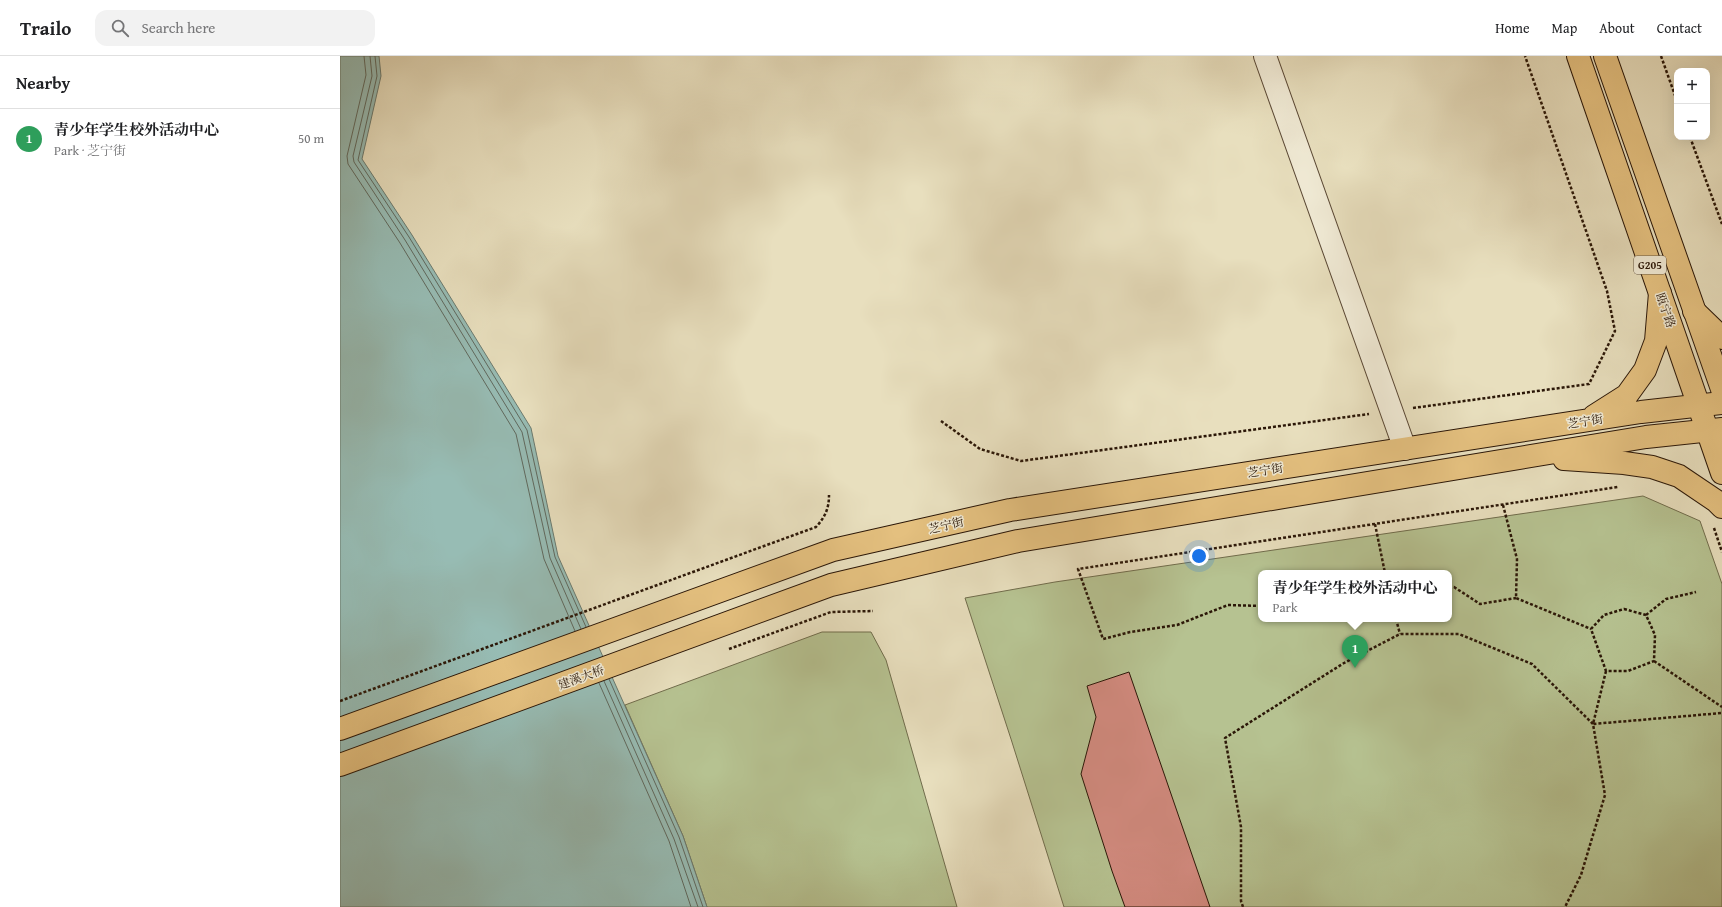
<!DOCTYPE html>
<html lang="en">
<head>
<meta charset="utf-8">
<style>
	:root { --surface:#fff; --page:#f2f2f2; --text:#202124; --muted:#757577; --line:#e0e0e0; --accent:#8f2418 }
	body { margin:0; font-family:"Gentium Book Plus","Noto Serif SC",serif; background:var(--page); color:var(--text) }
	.controls { position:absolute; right:12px; top:12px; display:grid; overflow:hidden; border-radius:8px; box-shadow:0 4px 16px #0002 }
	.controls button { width:36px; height:36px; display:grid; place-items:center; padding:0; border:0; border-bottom:1px solid var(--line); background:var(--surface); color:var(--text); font:20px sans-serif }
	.you { position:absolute; left:859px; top:500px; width:14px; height:14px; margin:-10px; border:3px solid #fff; border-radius:50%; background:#1a73e8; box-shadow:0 0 0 6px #1a73e833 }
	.badge { display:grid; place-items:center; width:26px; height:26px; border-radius:50%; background:var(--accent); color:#fff; font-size:13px; font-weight:700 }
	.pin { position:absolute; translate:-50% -33px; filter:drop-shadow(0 1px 2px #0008) }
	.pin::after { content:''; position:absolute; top:21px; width:14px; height:12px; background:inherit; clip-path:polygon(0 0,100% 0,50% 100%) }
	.popup { position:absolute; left:918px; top:514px; width:194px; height:52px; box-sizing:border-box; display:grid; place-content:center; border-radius:8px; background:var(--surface); filter:drop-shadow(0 1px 3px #0005); font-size:13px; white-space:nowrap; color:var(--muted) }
	.popup b { font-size:15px; color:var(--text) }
	.popup::after { content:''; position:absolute; left:50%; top:100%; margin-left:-8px; border:8px solid transparent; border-top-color:var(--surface) }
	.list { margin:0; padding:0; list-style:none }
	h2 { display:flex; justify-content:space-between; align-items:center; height:52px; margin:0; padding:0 16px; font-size:17px }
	h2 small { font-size:13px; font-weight:400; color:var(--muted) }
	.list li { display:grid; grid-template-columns:26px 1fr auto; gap:12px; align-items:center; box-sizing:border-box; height:60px; padding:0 16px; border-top:1px solid var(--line) }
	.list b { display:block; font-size:15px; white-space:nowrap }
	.list p { margin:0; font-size:13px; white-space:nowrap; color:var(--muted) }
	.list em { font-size:13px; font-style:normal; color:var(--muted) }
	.icon { flex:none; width:22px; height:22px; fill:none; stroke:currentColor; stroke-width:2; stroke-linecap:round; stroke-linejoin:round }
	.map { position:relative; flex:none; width:1382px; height:851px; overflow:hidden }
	header { display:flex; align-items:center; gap:24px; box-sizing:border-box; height:56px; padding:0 20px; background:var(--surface); border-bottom:1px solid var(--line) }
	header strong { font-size:19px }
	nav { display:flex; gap:22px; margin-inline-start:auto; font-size:14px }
	.search { width:280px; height:36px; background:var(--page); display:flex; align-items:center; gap:10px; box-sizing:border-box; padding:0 14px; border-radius:12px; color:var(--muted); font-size:15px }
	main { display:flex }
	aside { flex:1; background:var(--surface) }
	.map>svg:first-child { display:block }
	.green { fill:#b6c291; stroke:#706c4c; fill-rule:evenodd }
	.water { fill:#97bcb4; stroke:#6b7a6f }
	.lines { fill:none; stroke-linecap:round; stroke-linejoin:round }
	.shore { stroke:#60695e; stroke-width:1 }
	.building { fill:#d38b80; stroke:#2a1607 }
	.minor-casing { stroke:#5a4835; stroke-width:24 }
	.major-casing { stroke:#2a1607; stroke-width:24 }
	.highway-casing { stroke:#2a1607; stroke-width:24 }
	.path { stroke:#2a1607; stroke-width:2.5; stroke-dasharray:3 2; stroke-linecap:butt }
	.minor { stroke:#f0ead5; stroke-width:22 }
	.major { stroke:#e4c07f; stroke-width:22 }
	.highway { stroke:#e4c07f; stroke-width:22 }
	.labels { text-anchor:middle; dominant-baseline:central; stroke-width:3; stroke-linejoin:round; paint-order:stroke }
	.shield { fill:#f0ead5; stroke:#655645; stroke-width:1 }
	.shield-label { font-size:11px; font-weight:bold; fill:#2a1607 }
	.street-label { font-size:12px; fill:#2a1607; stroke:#f0ead5 }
</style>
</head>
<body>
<header>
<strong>Trailo</strong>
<div class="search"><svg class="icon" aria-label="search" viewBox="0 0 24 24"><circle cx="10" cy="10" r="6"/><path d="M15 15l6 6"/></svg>Search here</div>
<nav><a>Home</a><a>Map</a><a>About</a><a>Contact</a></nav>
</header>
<main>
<aside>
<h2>Nearby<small></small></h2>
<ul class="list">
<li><span class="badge" style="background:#2e9e5b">1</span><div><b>青少年学生校外活动中心</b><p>Park · 芝宁街</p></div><em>50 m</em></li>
</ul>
</aside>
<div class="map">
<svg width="1382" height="851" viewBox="0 0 1382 851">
	<rect width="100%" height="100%" fill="#e8dfbe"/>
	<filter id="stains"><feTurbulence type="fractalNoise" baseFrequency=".005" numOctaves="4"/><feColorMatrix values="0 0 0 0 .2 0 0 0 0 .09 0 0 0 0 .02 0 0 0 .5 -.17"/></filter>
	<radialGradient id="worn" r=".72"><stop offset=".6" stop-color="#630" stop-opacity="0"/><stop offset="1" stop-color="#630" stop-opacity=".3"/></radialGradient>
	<path class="green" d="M1303,440l57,25 22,63v323h-658l-53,-168 -46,-141 90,-16zM921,517h188v46h-188z
		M482,576h49l15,28 71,247h-250l-24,-71 -58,-131z"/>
	<path class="water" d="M0,0h39l2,20 -19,83 50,76 119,193 27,128 125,280 24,71h-367z"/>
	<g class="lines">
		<path class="shore" d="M24,0l2,19 -19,81 1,8 52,79 116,191 28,125 31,72
			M30,0l2,20 -19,80 1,6 51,78 117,192 28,126 31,71
			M35,0l2,20 -19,84 51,77 118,193 28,127 31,70
			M269,623l70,158 24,70
			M264,625l70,158 24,68
			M259,627l70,158 22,66"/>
	</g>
	<path class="building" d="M789,616l81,235h-85l-13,-36 -31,-97 15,-57 -9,-31z"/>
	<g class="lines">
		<defs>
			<path id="minor" d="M925,0l140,393"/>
			<path id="major" d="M1354,255l28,27
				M1254,360l33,-21 18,-25 11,-29 4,-48
				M1224,403l60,4 28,4 27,9 37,25 6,6
				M0,673l493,-179 177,-40 631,-98 81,-9
				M0,709l491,-180 187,-44 628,-104 76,-8"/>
			<path id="highway" d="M1238,0l144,417
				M1265,0l117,333"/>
		</defs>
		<use href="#minor" class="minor-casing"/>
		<use href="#major" class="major-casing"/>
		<use href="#highway" class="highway-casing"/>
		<path class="path" d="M1321,0l16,45
			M1350,81l32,87
			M1073,352l176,-24 26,-53 -8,-40 -82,-235
			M601,365l39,28 41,12 348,-47
			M1163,449l14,54 -1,39 75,31
			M1035,468l10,49
			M1374,472l8,24
			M1109,532l5,-1 26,17 36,-6
			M921,550l-33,-1 -51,20 -47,7 -27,7 -25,-70 540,-82
			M1284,553l22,6 9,20 -1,26 -26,10h-22l-15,-42 13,-14z
			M1306,559l20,-16 30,-7
			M1056,563l4,15
			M389,593l102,-37 42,-1
			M1314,605l68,46
			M1266,615l-13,53 129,-11
			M0,645l476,-174c9,-10 13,-18 13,-32
			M903,851l-2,-6v-74l-16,-89 119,-75 56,-29h59l73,30 61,60 12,71 -24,80 -16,32"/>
		<use href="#minor" class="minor"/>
		<use href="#major" class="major"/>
		<use href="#highway" class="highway"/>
	</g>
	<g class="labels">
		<rect class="shield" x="1294" y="200" width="32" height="18" rx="3"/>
		<g class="shield-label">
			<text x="1310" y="209">G205</text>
		</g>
		<g class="street-label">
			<text transform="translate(1326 254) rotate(71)">瓯宁路</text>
			<text transform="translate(1245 365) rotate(-9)">芝宁街</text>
			<text transform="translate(925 414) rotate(-9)">芝宁街</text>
			<text transform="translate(606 469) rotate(-13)">芝宁街</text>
			<text transform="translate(241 621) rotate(-20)">建溪大桥</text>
		</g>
	</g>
	<rect width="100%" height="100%" filter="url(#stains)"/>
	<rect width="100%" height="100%" fill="url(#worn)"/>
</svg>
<div class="controls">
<button>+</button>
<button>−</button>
</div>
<div class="you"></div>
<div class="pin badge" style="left:1015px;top:612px;background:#2e9e5b">1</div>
<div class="popup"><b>青少年学生校外活动中心</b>Park</div>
</div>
</main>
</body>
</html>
